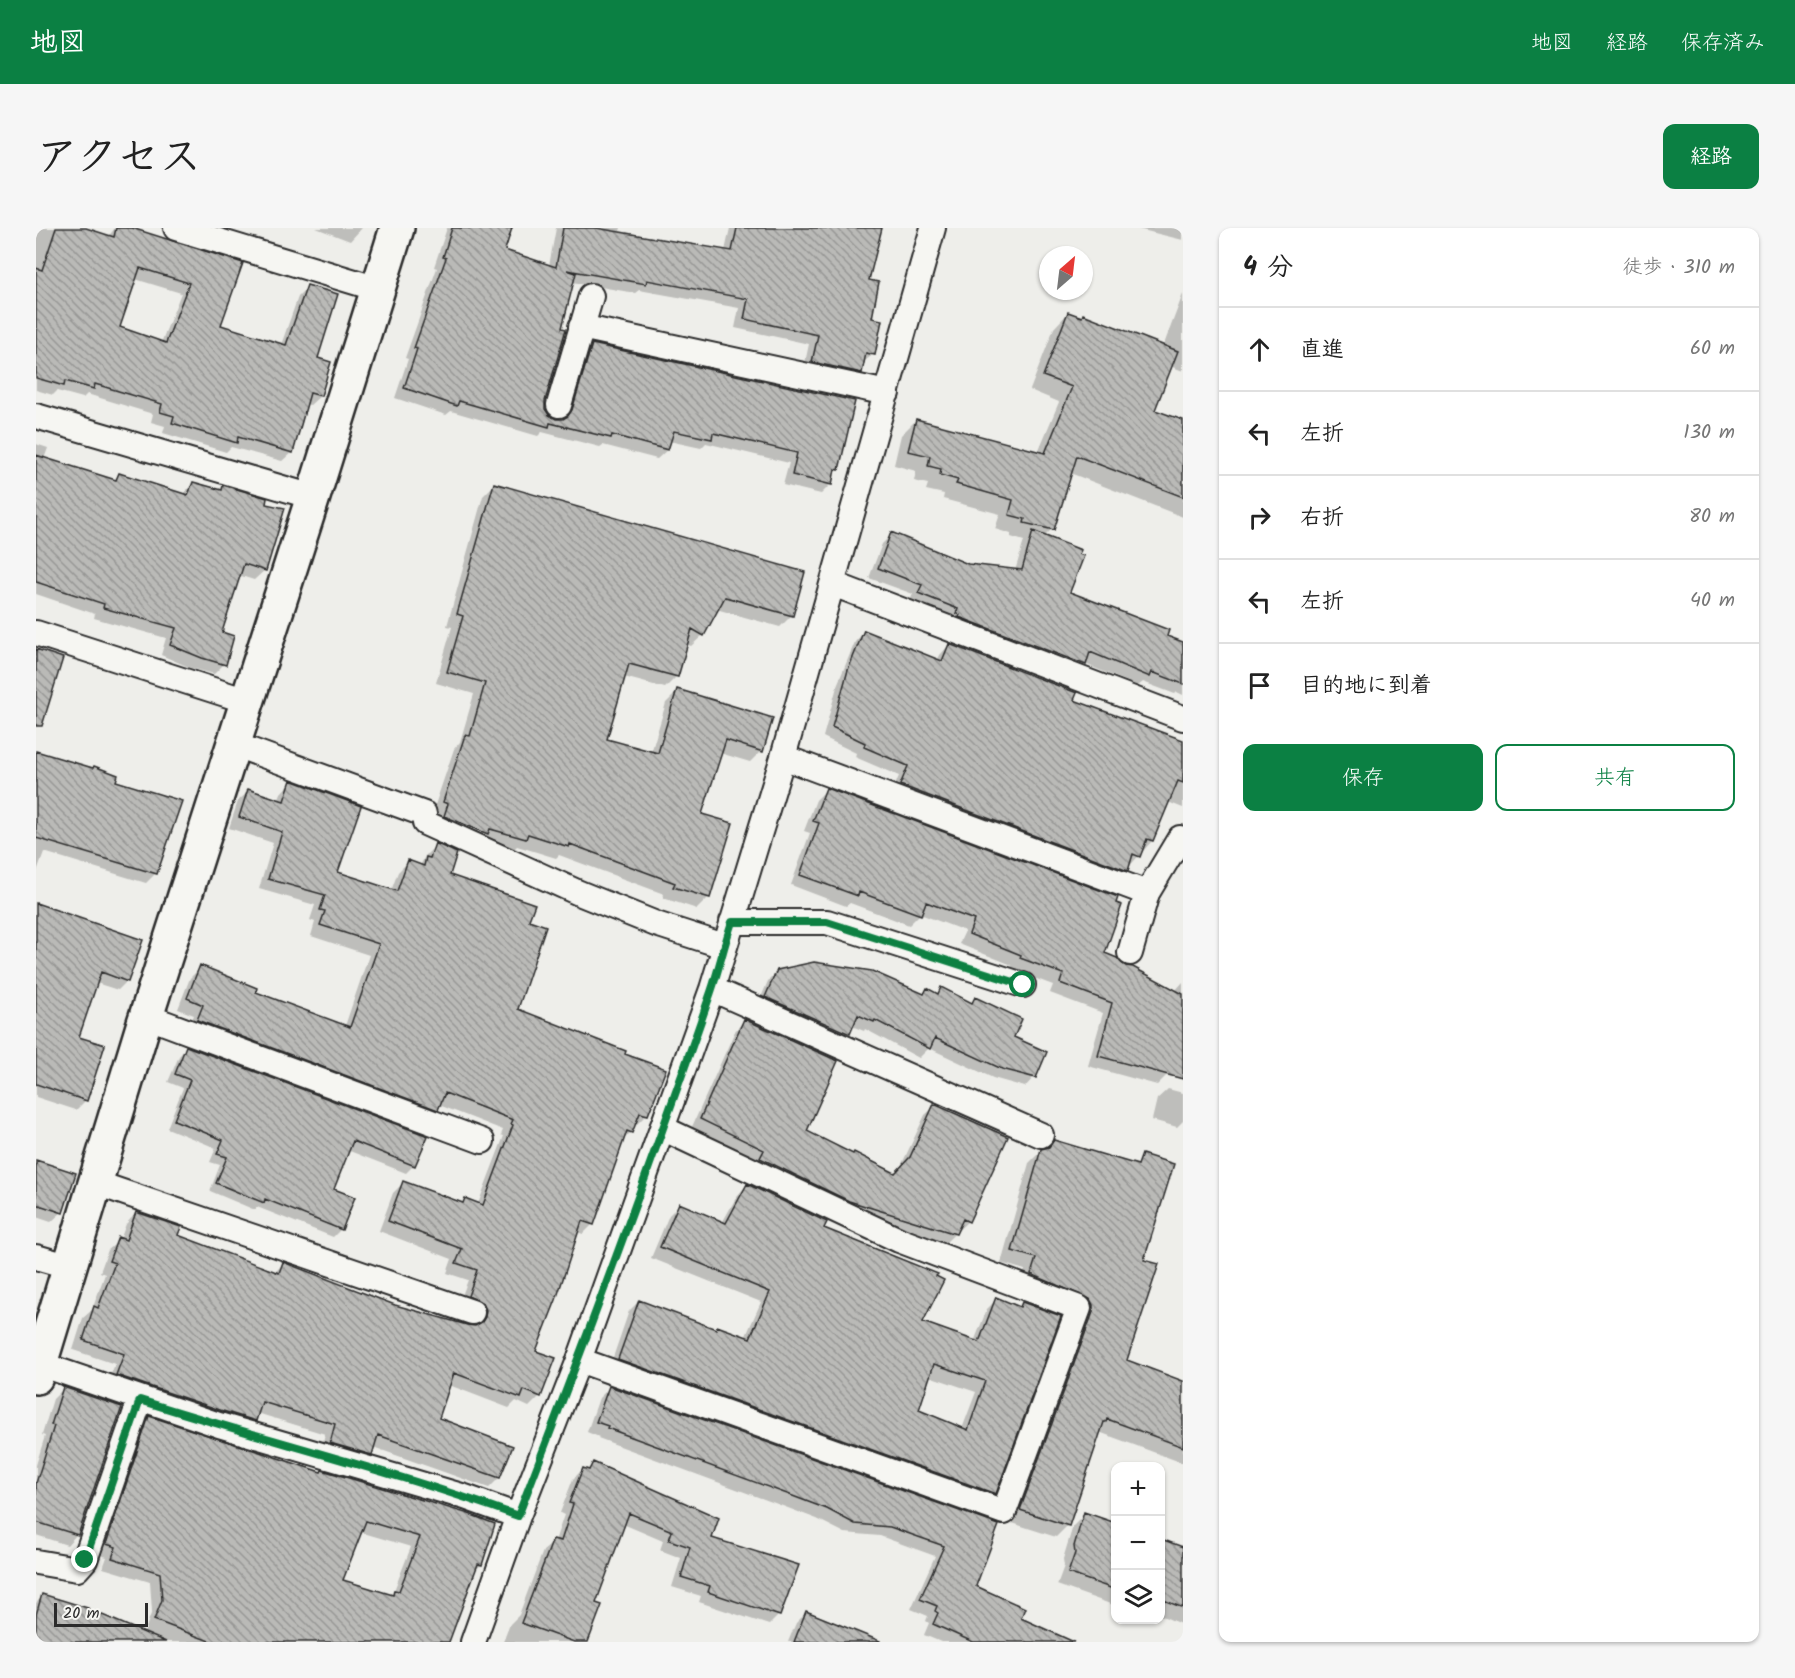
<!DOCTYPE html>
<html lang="ja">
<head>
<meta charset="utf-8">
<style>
	:root { --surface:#fff; --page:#f6f6f6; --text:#222; --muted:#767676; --line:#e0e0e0; --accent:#0b8043 }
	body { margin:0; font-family:Kalam,"Klee One",sans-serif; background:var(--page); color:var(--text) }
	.controls { position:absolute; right:18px; bottom:18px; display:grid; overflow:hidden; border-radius:12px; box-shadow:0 2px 4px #0004 }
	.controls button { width:54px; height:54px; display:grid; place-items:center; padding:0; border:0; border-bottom:2px solid var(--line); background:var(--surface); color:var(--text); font:30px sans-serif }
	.compass { position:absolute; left:1003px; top:18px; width:54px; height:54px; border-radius:50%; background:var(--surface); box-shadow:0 2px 4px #0004; rotate:28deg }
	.scale { position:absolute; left:18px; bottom:15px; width:94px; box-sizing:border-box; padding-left:6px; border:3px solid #2b2b2b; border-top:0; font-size:16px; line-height:21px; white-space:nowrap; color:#2b2b2b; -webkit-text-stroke:4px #f6f6f2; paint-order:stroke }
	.stop { position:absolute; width:18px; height:18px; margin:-14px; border:4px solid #0b8043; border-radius:50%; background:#fff }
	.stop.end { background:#0b8043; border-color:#fff; box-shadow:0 2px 6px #0008 }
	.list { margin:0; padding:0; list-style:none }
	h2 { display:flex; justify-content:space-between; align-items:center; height:78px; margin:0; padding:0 24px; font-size:26px }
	h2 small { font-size:20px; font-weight:400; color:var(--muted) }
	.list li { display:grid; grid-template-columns:39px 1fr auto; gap:18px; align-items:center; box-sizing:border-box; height:84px; padding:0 24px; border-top:2px solid var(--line) }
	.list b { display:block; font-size:22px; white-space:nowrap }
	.list em { font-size:20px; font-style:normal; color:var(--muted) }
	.actions { display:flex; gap:12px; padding:18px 24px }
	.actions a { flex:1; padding:14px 0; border:2px solid var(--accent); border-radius:12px; text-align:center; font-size:21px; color:var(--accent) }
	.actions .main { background:var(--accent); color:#fff }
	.icon { flex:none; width:33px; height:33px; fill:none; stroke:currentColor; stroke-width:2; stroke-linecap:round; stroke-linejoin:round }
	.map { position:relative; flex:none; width:1147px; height:1414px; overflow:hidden; border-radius:12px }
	header { display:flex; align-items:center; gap:36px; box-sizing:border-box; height:84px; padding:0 30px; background:var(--accent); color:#fff }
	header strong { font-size:28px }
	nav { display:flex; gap:33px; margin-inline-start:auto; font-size:21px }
	.intro { display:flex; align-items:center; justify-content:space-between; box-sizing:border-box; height:144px; padding:0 36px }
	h1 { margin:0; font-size:42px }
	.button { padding:15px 27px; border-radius:12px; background:var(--accent); color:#fff; font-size:21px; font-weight:700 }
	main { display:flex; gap:36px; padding:0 36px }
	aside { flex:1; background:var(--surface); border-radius:12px; box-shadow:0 2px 4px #0004 }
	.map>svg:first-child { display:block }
	.shadow { fill:#0003; fill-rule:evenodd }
	.building { fill:url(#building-back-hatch); stroke:#2b2b2b; stroke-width:1.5; fill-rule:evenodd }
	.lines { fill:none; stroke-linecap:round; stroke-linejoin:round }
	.street-casing { stroke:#2b2b2b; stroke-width:28 }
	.secondary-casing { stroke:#2b2b2b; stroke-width:38 }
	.street { stroke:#f6f6f2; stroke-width:24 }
	.secondary { stroke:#f6f6f2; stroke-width:33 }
	.route { stroke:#0b8043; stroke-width:8 }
</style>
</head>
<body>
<header>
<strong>地図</strong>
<nav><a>地図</a><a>経路</a><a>保存済み</a></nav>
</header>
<div class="intro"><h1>アクセス</h1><a class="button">経路</a></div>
<main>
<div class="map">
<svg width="1147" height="1414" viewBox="0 0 1147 1414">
	<defs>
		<pattern id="building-back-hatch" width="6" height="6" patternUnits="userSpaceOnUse" patternTransform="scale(1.5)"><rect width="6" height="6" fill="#babab7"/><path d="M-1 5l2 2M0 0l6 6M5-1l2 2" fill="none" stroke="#979795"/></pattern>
	</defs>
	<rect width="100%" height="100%" fill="#eeeeea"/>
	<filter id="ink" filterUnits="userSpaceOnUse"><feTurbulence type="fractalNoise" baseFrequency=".0167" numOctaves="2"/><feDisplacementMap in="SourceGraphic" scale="12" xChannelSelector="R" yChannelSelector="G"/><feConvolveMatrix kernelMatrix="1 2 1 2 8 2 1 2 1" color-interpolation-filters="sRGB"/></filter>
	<g filter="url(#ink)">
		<path class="shadow" d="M0,0h45l27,9 7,-9h12l114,36 -22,62 62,19 17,-48 10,-10 12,109 -10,9 -4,-1 -14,48 -10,9 -51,-14 -5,5 -63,-19 2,-7 -14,-4 2,-8 -66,-20 -4,4 -26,-7 -4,4 -17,-5zM99,51l46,14 -20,50 -43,-15z
			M280,0h46l-12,13z
			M411,0h46l10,23 46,15 7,-38h65l-1,3 105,20 5,-23h150l-13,53 7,73 -12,9 -2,9 -10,10 -47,-10 6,-28 -74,-16 4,-20 -100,-18 -4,3 -63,-11 -28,119v8l4,7 7,4h8l19,-65 10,-9 246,123 -5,5 -2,10 -10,10 -38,-9 6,-22 -83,-20 -5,5 -32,-7 -2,9 -10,9 -54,-14 -3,2 -58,-15 -4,4 -87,-25 -5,4 -51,-17 13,-39 -3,-1 32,-90 -3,-1z
			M1098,0h49v12z
			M1147,66v77l-13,-5 -17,44 30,12v95l-113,-44 -18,56 -8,8 24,56 115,51v51l-6,-3 -2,2 -32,-12 -5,4 -53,-22 -11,11 -165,-72 4,-9 -44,-16 13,-34 10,-10 76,32 47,5 9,-30 -13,-4v-3l-16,-5 5,-15 -57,-15 1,-5 -18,-4 2,-6 -14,-3 2,-10 -22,-6 7,-30 15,-15 122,32 21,-50 -29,-12 24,-62 14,-15 13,5 2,-3 80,32z
			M0,216l12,4 -4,11 69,22 6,-6 64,19 10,-11 26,8 4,-4 42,83 -11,10 -16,-5 -18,58 4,31 -10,10 -23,-6 -30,-13 5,-17 -72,-20 1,-4 -59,-20z
			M459,256l308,90 -12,42 -11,11 -64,-18 -13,26 -12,11 -5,-2 -10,33 -11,11 -41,-11 -19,63 46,13 15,-50 12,-12 83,60 -11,11 -30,-9 -20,62 9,82 -12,12 -34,-11 1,-4 -105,-39 -3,3 -39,-12 -4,4 -33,-10 -48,-26 22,-65 6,-7 14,-48 -38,-11 16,-56 -5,-1 36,-130z
			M828,404l73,29 3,-6 9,-10 123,56 111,41v66l-15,-6 -16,39 -35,39 -226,-85 8,-19 -44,-19 1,-4 -33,-16 15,-54 17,-41z
			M0,524l78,30 66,19 -25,73 -9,9 -102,-31 -8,22z
			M255,554l45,91 55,18 7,-19 10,-10 12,4 5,-10 11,-11 12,31 79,45 -11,89 107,45 23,60 -10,10 -2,-1 -3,8 -9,9 -29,83 -10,10 -6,-2 -42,120 5,44 -11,11 -13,-6 -7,7 -60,-23 -12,34 62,59 -10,10 -116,-41 -3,7 -10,11 -40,-12 5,-19 -68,-21 -2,7 -11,11 -137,-46 8,-21 -42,-14 10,-32 9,-8 13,-36 -5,-2 8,-22 12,-10 6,-16 10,-11 40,23 98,37 9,-9 111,42 81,21 1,-6 -18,-15 10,-26 -21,-7 5,-14 -73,-28 14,-38 11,-11 57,22 4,-4 13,4 26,-68 -3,-1 2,-5 -64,-25 -12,14 -239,-89 6,-15 -16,-6 12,-31 11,-11 53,26 91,33 24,-71 -58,-19 4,-14 -5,-2 5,-15 -56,-16 14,-46 -44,-15 9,-27 11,-10 29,10 3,-8z
			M790,562l299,178 50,23 8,-9v43l-4,5 -12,45 -10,10 -69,-19 15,-53 -53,-20 3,-8 -43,-16 2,-4 -53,-21 6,-13 -45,-17 -11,11 -59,-22 -4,3 -55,-21 19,-52 -6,-2 12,-31z
			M0,677l91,76 -9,9 -22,-7 -19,55 27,8 -19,55 -9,9 -40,-13z
			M742,743l145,24 4,-5 9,4 5,-5 30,14 4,-4 37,39 22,39 -9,10 -32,-9 -64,-30 -10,10 -54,-29 -1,2 -12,-5 -4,8 -9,9 -82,-36 11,-26z
			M708,793l61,111 90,43 5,-7 25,-53 10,-9 33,115 -23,22 -106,-33 -148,-81 44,-98z
			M151,820l227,117 -8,8 -59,-23 -15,39 21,9 -12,31 -8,8 -76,-30 -2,3 -45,-19 10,-26 -10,-3 6,-14 -49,-20 16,-40 -15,-6 11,-26z
			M1132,861l15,4v28l-6,6 -25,-7 5,-21z
			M1006,922l101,111 -18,100 58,22v80l-84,-31 -31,93 -12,12 -47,-15 72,-196 -61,-40 5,-16 -24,-7 28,-100z
			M0,933l26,51 -11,10 -15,-5z
			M711,957l75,44 112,48 -13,46 53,19 13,-33 10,-10 21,9 4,-5 -28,190 -10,10 -375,-134 20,-58 10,-10 76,29 30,8 16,-36 -110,-44 18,-43 10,-10 43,18 15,-27zM893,1148l47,16 -14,37 -45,-18z
			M573,1160l388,138 -22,61 44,32 22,10 -6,13h-94l-17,-7 5,-12 -3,-2 2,-5 -17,-7 24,-53 -55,-20 -35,-3 -28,-14 -37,-14 -182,-67 1,-1 -12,-5 12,-34z
			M27,1161l14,145 -10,11 -31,-10v-70l9,-29 -3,-1 11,-36z
			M114,1190l171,55 160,92 -7,6 -24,64 -7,7h-407v-39l7,-7 101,37 8,-22 -2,-29 -47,-14 4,-11 -10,-3 43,-126zM324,1304l51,15 -18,46 -3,3 -49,-15z
			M557,1236l117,75 69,76 -10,10 -70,-23 2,-6 -29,-9 9,-29 -21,-8 3,-9 -40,-17 -29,80 6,2 -14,36h-83l7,-18 9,-9 24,-64 12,-10 9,-26 -4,-2 13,-34 10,-10 3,2z
			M1049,1286l31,11v81l-59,-21 7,-19 -1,-7 10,-33z
			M1124,1313l23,8v76l-23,-10z
			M770,1385l35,14 -6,15h-47l8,-19z"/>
		<path class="building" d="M20,0h30l28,9 2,-9h16l111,35 -22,62 65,20 21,-60 31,9 -20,64 13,4 -10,34 -11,-3 -17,60 -55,-16 -1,6 -65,-20 2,-7 -14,-4 2,-8 -67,-20 -1,5 -29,-8 -1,5 -28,-8v-110l6,2zM104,40l49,15 -23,60 -46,-16z
			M416,0h60l-7,22 51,17 7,-39h33l136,23 5,-23h145l-13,52 10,2 -7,36 10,2 -7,35 -9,-2 -4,20 -50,-11 6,-27 -74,-16 4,-20 -101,-19 -1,4 -79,-14 9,3 -14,55 4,1 -21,72v8l4,6 7,4h7l5,-3 4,-6 20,-66 263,57 -16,69 -4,-1 -3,16 -40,-10 5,-22 -84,-20 -1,6 -38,-8 -6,19 -56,-15 -1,3 -61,-15 -1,4 -90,-26 -2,5 -53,-18 13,-39 -3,-1 32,-90 -3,-1z
			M1032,84l14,5 1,-3 95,37 -23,59 28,10v77l-106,-41 -23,74 -30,-7 1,-4 -16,-4 4,-15 -57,-16 2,-4 -18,-5 1,-6 -13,-3 2,-10 -22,-5 8,-32 129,34 27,-66 -29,-11z
			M0,227l80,25 3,-7 69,22 5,-13 29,8 1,-5 44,13 -1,6 19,4 -19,63 -22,-7 -22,68 12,4 -8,29 -24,-7 -32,-13 6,-17 -73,-20 1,-4 -68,-22z
			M458,255l311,89 -12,44 -68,-19 -21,39 -12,-7 -14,48 -49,-13 -22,75 51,14 19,-64 96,29 -10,34 -37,-12 -24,74 31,9 -23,75 -37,-11 2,-4 -105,-39 -1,3 -41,-13 -2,5 -36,-10 -2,5 -44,-18 4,-12 -5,-2 22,-67 5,1 15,-53 -38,-11 16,-56 -6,-2z
			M997,303l48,19 -2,4 5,2 -14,36 99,38 -2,6 16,6v42l-31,-12 -2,5 -60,-25 -4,13 -127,-48 1,-2 -4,-2 2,-4 -40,-16 4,-8 -44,-17 13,-36 77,32 54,6z
			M828,402l78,31 7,-17 128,49 -3,7 109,40v43l-5,-2 -25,60 -6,-2 -7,18 -7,-3 -5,17 -228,-86 8,-19 -44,-19 1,-4 -33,-16 16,-57z
			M0,421l27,9 -21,68h-6z
			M0,523l57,17 1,-2 24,9 -2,6 66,20 -25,73 -121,-36z
			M255,552l70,26 -23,66 59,19 11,-31 16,6 2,-9 4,1 5,-15 22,10 -7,22 85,29 -6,16 17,6 -28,83 108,42 -1,3 41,15 -18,46 -8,-2 -8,20 -5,-2 -33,94 -12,-4 -26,79 -20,51 20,7 -15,39 -17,-7 -3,8 -67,-25 -15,45 74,28 -13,32 -122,-43 -6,20 -42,-12 5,-19 -73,-22 -6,19 -33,-10 -107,-36 8,-21 -41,-14 11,-34 4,2 17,-45 -6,-2 9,-24 8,3 10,-28 45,15 -3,8 101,38 4,-11 112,43 72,20 8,1 7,-4 3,-5 1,-7 -3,-7 -15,-7 9,-26 -21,-7 6,-14 -74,-28 15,-40 60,22 2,-5 18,7 30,-80 -2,-1 2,-4 -68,-27 -7,17 -241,-90 6,-15 -16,-7 13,-33 57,23 -1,4 94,35 29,-83 -59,-19 5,-14 -5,-1 5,-15 -57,-16 14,-47 -43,-15 9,-28 36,12z
			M790,560l292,109 -2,6 6,2 -17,48 12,5 9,8 7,1 50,27v85l-85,-23 14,-53 -52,-20 3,-9 -43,-16 1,-3 -52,-21 5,-14 -48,-18 -5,13 -62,-23 -1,4 -58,-21 19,-52 -6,-2z
			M0,675l107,37 -15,42 -27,-10 -22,65 26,8 -18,56 -51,-17z
			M778,734l58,9 52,23 3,-6 11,6 3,-7 31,16 3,-6 47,22 -8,18 33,15 -11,26 -34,-9 -67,-31 -5,11 -55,-29 -1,2 -16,-7 -8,19 -85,-37 12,-27z
			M708,791l94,42 -31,70 46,23 1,-2 41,21 15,-16 24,-53 74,33 -39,85 -6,-3 -7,15 -107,-33 -89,-43 4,-8 -64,-31z
			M150,818l242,90 -13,30 -62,-25 -19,48 21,8 -13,33 -77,-31 -1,4 -48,-20 11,-26 -10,-3 6,-14 -49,-20 16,-40 -15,-6z
			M1018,912l84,25 4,-11 32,10 -30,96 15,4 -32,96 56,21v66l-76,-28 -1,3h-2l-35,104 -49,-16 73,-198v-7l-3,-6 -59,-25 5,-16 -24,-7 29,-102 8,-2z
			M0,932l40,13 -13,40 -27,-9z
			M711,956l80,38 -3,6 114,46 -2,2 8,4 -21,42 56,20 17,-45 24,10 2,-5 39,14 -65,178 -378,-135 21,-59 77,29 1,-3 33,12 20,-46 -110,-45 19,-44 47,20zM898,1136l51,17 -17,49 -49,-20z
			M573,1158l390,139 -23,61 49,22 -4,10 53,24h-101l-40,-18 5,-11 -3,-2 2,-5 -17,-7 24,-53 -54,-19 -35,-3 -28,-15 -37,-14 -183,-67 1,-2 -12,-4z
			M27,1159l59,20 -44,128 -42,-13v-39l18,-57 -3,-1z
			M113,1188l172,56 1,-2 147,44 26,10 -13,41 -4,-1 -29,78h-237l-58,-22 8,-20 -2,-27 -48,-15 4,-11 -10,-3zM330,1293l54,16 -21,54 -5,-1 -1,5 -50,-15z
			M557,1234l126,56 -7,20 87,27 -19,51 -72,-24 2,-6 -29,-9 9,-30 -21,-7 3,-9 -43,-18 -33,90 6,2 -14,37h-14l-53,-19 32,-84 8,2 12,-37 -4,-1 14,-35 6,2z
			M1048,1284l32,11v67l-48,-17 7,-20 -1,-7z
			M1125,1311l22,8v61l-22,-9z
			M6,1366l46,14v1l78,33h-130v-27z
			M770,1383l74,30v1h-86z"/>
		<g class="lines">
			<defs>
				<path id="street" d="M140,0l202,61
					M545,99l306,66
					M523,177l32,-109
					M0,188l277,81
					M797,356l350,134
					M0,405l211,68
					M197,516l191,70 1,9 154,70 77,31 68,22
					M747,529l364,136
					M696,694h95l196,63
					M1094,725l17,-60 33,-55 3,1
					M676,761l329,146
					M110,788l336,125
					M60,955l376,129
					M0,1029l35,10
					M543,1132l425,152 75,-204 -180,-68 -237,-112
					M4,1136l179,61 246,72 53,19
					M0,1334l41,7 8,-9 55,-160
					M437,1414l45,-126 61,-156 133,-371 71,-232 150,-529"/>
				<path id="secondary" d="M0,1149l107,-351 170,-529 84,-269"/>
			</defs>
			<use href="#street" class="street-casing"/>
			<use href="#secondary" class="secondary-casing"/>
			<use href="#street" class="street"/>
			<use href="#secondary" class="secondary"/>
		</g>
	</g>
	<g class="lines" filter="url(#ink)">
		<path class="route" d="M49,1332l55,-160c125,40 254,71 378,116 67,-173 132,-348 193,-524 8,-23 13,-47 21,-70h95l196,63"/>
	</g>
</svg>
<div class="controls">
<button>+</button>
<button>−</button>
<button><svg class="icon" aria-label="layers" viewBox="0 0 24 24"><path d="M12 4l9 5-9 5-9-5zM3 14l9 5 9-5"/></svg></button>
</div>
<svg class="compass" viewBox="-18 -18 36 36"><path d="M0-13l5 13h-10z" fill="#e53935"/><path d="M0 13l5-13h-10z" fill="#767676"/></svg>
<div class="scale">20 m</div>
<div class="stop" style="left:987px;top:757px"></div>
<div class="stop end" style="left:49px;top:1332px"></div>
</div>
<aside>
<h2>4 分<small>徒歩 · 310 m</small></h2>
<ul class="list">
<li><svg class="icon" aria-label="ahead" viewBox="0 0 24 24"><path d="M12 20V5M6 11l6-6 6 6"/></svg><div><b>直進</b></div><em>60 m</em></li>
<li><svg class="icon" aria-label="left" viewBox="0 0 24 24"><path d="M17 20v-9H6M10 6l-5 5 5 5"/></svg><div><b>左折</b></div><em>130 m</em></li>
<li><svg class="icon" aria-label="right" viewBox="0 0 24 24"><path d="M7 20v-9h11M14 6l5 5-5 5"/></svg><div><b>右折</b></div><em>80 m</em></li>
<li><svg class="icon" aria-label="left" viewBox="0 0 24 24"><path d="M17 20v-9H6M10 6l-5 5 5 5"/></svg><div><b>左折</b></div><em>40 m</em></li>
<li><svg class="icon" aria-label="arrive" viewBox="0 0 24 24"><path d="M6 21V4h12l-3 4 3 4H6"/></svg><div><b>目的地に到着</b></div></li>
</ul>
<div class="actions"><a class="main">保存</a><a>共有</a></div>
</aside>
</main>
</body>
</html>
